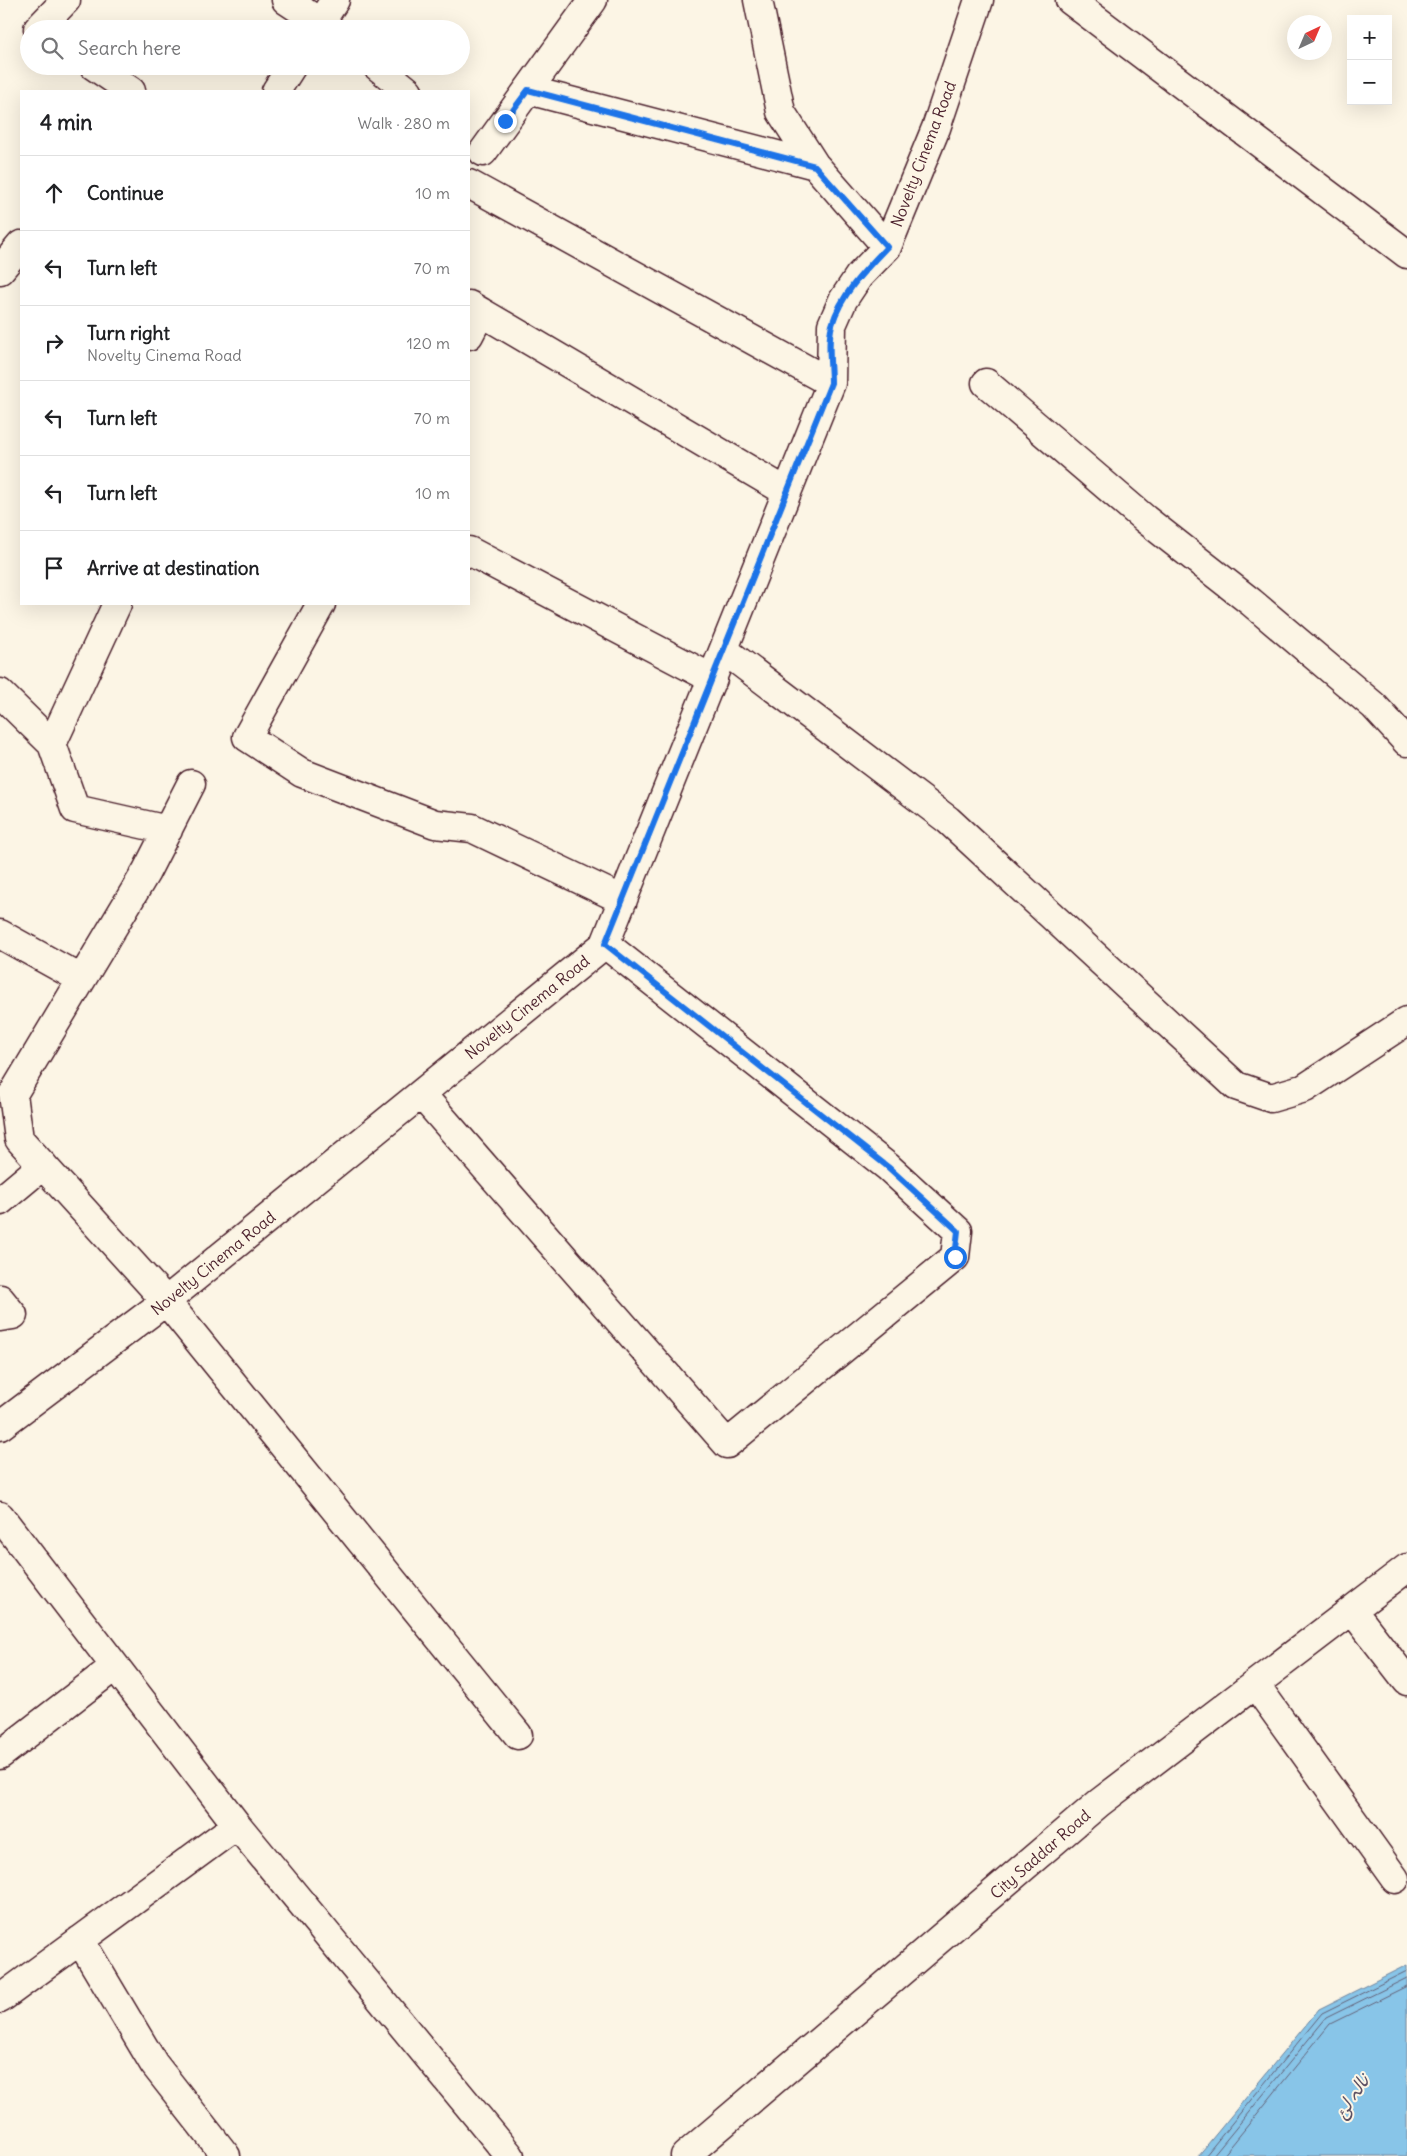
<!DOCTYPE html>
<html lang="en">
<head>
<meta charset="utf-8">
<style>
	:root { --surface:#fff; --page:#f2f2f2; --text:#202124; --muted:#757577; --line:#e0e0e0 }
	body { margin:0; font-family:Delius,"Playpen Sans Arabic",sans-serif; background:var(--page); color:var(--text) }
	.controls { position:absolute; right:15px; top:15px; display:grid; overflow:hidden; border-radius:0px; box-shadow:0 5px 20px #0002 }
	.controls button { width:45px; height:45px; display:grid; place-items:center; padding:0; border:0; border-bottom:1px solid var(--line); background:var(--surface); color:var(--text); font:25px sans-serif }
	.compass { position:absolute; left:1287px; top:15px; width:45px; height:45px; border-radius:50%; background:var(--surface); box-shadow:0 5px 20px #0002; rotate:44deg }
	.stop { position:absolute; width:15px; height:15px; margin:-11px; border:4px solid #1a73e8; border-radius:50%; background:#fff }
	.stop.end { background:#1a73e8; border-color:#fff; box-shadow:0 1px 5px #0008 }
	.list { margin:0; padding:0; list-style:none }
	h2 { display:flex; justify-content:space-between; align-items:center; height:65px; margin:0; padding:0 20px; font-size:21px }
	h2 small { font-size:16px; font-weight:400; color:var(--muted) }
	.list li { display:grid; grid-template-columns:32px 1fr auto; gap:15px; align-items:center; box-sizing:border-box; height:75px; padding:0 20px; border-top:1px solid var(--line) }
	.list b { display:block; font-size:19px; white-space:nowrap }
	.list p { margin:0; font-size:16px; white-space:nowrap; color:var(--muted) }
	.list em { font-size:16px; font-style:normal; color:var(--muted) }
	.icon { flex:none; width:28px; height:28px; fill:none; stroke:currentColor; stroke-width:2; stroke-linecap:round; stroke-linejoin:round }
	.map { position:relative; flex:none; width:1407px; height:2156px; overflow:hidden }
	.search { position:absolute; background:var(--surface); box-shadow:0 5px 20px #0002; left:20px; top:20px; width:450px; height:55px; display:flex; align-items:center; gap:12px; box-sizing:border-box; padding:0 18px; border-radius:28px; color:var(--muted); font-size:19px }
	.panel { position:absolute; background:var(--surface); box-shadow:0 5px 20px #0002; left:20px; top:90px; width:450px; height:515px; border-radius:0px }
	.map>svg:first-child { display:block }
	.water { fill:#88c5e8; stroke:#6f839c }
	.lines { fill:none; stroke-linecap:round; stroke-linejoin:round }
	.shore { stroke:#636177; stroke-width:1 }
	.minor-casing { stroke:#4a1f2b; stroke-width:31 }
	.minor { stroke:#fcf5e5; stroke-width:28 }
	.route { stroke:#1a73e8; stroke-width:6 }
	.labels { text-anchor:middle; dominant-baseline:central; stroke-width:4; stroke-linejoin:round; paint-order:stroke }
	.street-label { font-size:16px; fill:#4a1f2b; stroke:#fcf5e5 }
	.water-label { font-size:18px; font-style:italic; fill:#5d5164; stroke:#fcf5e5 }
</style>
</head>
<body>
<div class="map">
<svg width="1407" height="2156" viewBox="0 0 1407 2156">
	<rect width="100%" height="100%" fill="#fcf5e5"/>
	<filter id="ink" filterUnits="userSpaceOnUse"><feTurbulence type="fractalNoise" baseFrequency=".02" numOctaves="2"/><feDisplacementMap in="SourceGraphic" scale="10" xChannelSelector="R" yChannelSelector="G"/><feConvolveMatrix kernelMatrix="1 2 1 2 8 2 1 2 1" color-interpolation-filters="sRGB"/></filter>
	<g filter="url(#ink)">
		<path class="water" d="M1407,1965v191h-209l121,-147z"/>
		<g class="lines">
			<path class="shore" d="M1205,2156l117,-143 85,-42
				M1213,2156l113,-138 81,-40
				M1223,2156l107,-132 77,-38"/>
			<defs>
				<path id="minor" d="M286,0l44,29
					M758,0l23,112 34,53 72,82
					M1070,0l337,254
					M38,29l28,-29
					M316,29l19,-29
					M94,66l37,25
					M377,66l31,25
					M528,90l287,75
					M276,91l16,-25
					M483,152l110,-152
					M469,184l362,199
					M0,270l21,-25
					M469,305l12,7 -12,23
					M481,312l306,180
					M986,383l159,136 106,83 123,104 33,36
					M469,551l244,128
					M321,604l-74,133 55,36 133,51 37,4 151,72
					M724,650l224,170 288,266 35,12 34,-10 102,-67
					M0,693l52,51 23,65 93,21
					M52,744l65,-140
					M191,784l-45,88 -133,222 6,45 147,162 352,434
					M0,934l81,45
					M421,1094l306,350 228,-187 3,-26 -70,-64 -283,-223
					M0,1201l43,-36
					M0,1299l13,16 -13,2
					M0,1426l166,-125 439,-357 226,-561 1,-58 11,-25 16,-24 28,-29 49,-119 43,-128
					M0,1516l237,309 273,331
					M1352,1610l55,71
					M1255,1684l140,195
					M0,1755l114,-88
					M80,1940l74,124 72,92
					M0,1999l237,-174
					M685,2156l414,-353 308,-235"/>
			</defs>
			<use href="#minor" class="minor-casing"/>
			<use href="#minor" class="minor"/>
		</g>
	</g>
	<g class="lines" filter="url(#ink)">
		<path class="route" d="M505,121l23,-31 287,76 72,81c-21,22 -46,47 -55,78 -5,17 -1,40 -1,58l-226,561 283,223 70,64 -3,26"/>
	</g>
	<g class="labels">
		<g class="street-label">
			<text transform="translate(923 154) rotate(-69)">Novelty Cinema Road</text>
			<text transform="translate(527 1007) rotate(-39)">Novelty Cinema Road</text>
			<text transform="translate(213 1263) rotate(-39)">Novelty Cinema Road</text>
			<text transform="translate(1040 1854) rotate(-41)">City Saddar Road</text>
		</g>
		<g class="water-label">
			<text transform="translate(1352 2096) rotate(-56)">نالہ لئ</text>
		</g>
	</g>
</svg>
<div class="controls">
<button>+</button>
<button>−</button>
</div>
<svg class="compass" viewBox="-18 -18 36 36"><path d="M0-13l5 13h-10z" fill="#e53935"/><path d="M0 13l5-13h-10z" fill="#757577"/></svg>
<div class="stop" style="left:955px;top:1257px"></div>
<div class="stop end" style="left:505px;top:121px"></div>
<div class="search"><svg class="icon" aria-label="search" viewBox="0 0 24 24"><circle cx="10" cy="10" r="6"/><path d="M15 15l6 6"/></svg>Search here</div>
<section class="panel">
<h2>4 min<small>Walk · 280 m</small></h2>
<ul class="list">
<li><svg class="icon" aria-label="ahead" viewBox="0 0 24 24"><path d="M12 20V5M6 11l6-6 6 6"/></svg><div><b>Continue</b></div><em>10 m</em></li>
<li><svg class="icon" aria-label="left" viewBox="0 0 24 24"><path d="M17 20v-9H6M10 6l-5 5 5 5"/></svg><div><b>Turn left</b></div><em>70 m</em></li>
<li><svg class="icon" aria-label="right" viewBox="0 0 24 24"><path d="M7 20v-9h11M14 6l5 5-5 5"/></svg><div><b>Turn right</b><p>Novelty Cinema Road</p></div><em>120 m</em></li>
<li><svg class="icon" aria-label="left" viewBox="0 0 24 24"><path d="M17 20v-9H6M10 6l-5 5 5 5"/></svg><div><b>Turn left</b></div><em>70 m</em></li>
<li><svg class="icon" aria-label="left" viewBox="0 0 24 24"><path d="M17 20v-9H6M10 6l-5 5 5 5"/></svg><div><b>Turn left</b></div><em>10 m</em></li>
<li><svg class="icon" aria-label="arrive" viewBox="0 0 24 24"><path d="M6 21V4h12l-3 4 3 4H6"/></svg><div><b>Arrive at destination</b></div></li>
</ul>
</section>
</div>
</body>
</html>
